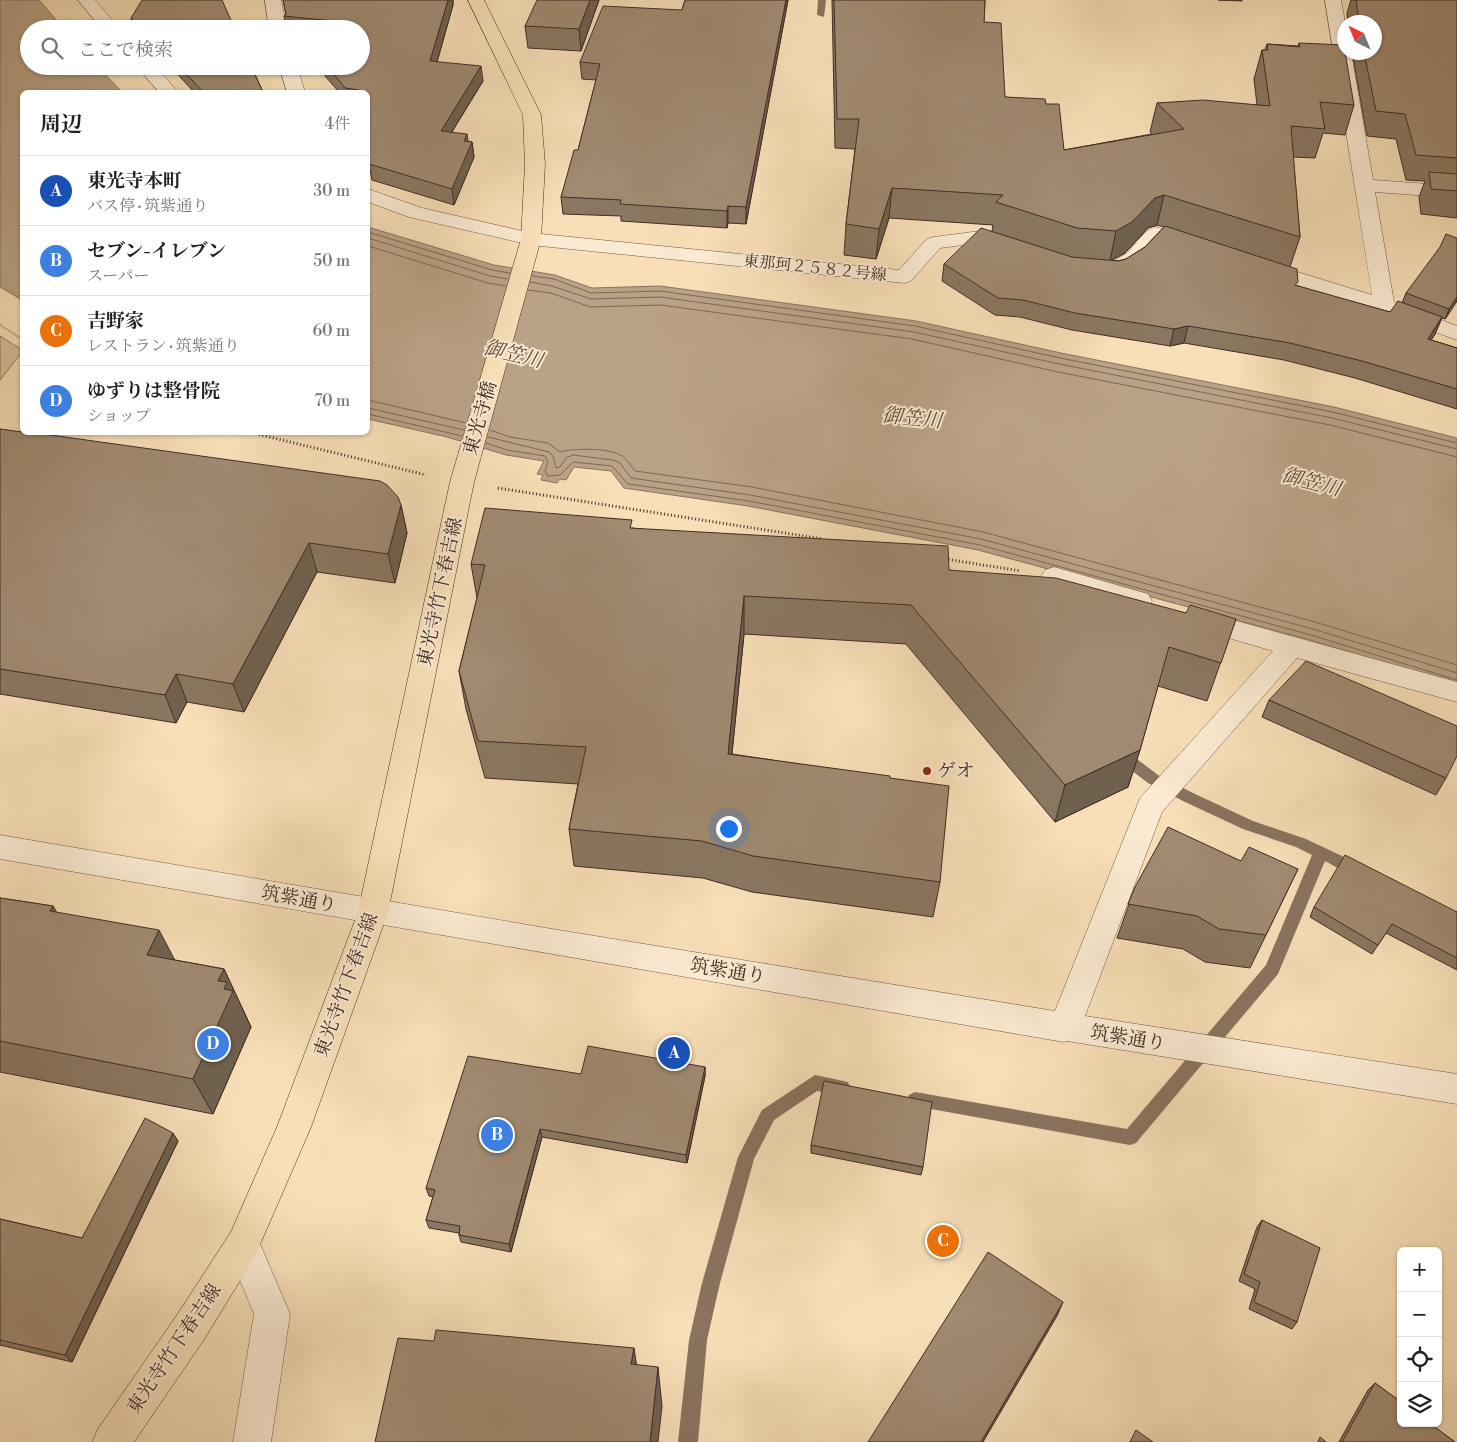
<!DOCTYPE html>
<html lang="ja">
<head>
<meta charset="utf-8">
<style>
	:root { --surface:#fff; --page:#f6f6f6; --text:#222; --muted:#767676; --line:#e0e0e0; --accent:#8f2418 }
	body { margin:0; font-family:"Libre Bodoni","Noto Serif JP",serif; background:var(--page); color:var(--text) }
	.controls { position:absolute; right:15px; bottom:15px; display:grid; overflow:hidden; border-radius:8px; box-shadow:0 1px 4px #0004 }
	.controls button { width:45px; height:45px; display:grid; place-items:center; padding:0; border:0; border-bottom:1px solid var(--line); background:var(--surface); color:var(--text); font:25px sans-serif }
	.compass { position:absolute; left:1337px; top:15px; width:45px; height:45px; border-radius:50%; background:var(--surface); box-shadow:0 1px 4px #0004; rotate:317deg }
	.you { position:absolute; left:728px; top:828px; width:18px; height:18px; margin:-12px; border:4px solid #fff; border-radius:50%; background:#1a73e8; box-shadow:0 0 0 8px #1a73e833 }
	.badge { display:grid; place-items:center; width:32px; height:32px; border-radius:50%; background:var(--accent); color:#fff; font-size:16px; font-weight:700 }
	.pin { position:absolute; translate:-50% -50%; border:2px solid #fff; box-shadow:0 1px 5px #0006 }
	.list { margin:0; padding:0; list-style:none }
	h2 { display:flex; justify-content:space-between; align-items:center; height:65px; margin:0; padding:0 20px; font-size:21px }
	h2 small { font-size:16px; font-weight:400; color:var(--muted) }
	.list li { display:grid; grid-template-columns:32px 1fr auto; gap:15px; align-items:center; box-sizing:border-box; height:70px; padding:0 20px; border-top:1px solid var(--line) }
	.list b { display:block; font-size:19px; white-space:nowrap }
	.list p { margin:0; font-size:16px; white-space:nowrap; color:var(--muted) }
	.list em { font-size:16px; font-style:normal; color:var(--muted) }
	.icon { flex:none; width:28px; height:28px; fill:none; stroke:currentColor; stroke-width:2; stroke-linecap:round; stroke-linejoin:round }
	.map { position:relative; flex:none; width:1457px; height:1442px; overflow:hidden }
	.search { position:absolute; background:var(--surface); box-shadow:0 1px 4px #0004; left:20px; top:20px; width:350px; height:55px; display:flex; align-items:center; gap:12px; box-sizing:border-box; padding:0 18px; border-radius:28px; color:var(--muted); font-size:19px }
	.panel { position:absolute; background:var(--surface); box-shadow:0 1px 4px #0004; left:20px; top:90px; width:350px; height:345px; border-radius:8px }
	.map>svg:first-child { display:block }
	.green { fill:#d9c19f; stroke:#8d7762 }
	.water { fill:#baa286; stroke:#8a735f }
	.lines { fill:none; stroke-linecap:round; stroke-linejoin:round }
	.shore { stroke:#7e6856; stroke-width:1 }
	.stream { fill:#8a735f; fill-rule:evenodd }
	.minor-casing { stroke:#6f5a4a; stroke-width:1 }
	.major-casing { stroke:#412d25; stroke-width:1 }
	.path-far1 { stroke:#412d25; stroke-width:2.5; stroke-dasharray:0.5 2; stroke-linecap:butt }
	.path { stroke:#412d25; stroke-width:3; stroke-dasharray:1 2.5; stroke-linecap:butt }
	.minor { fill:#faead1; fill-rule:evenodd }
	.major { fill:#f8dfb8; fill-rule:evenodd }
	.wall { fill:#8a7761; stroke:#412d25; fill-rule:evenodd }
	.shaded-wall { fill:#70614f; stroke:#412d25 }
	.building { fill:#a08a71; stroke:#412d25 }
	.poi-dot { fill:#8f2418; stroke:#faead1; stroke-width:2 }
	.labels { text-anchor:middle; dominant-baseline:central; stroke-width:4; stroke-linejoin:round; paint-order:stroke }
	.far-street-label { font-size:16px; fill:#412d25; stroke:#faead1 }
	.street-label { font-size:19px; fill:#412d25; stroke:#faead1 }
	.poi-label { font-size:19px; fill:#412d25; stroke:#faead1; text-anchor:start }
	.water-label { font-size:20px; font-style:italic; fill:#5f4a3d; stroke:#faead1 }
</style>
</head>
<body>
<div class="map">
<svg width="1457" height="1442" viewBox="0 0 1457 1442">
	<rect width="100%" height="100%" fill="#f8dfb8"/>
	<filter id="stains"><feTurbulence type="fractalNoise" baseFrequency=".004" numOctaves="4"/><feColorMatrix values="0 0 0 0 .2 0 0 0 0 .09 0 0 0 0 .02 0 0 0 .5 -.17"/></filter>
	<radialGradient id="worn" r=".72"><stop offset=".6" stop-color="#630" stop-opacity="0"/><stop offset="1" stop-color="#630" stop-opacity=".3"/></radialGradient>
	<path class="green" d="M0,336l22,14v2l-22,28z"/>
	<path class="water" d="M0,0h39l25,29h-35v37h68l25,26h-100v208l-22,-13z
		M368,227l126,38 61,10 37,13 68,-2 256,35 145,32 273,54 123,31v247l-147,-45 -332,-90 -230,-44 -124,-18 -13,-17 -37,-4 -8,13 -6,-1 -3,4 -16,-3 2,-5 -6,-1 7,-13 -38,-6 -59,-18 -79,-18z"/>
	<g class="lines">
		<path class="shore" d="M368,232l124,38 18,3
			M368,238l122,38 18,3
			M368,246l120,37 18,3
			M532,276l22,3 37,14 69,-2 255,35 145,32 273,54 124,31
			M530,282l22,4 39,13 69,-2 254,35 145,32 273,54 125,31
			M528,290l23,3 39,14 70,-2 252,34 146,33 272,53 127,32
			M368,400l98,23
			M368,408l96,22
			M368,414l94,22
			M490,430l20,7 38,6 12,9c15,-4 53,-5 65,6 4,4 7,9 10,13l117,16 231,45 332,90 142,43
			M488,437l61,15 4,4 3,12 4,-1 6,-9 7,-3 40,5 7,3 11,15 119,17 231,44 332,90 144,44
			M486,443l21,7 38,6 3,6 -3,9 3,5 12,-1 13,-13 39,4 16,18 121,17 231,44 331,90 146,45"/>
		<path class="stream" d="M818,0h8l-2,17 -7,-2z
			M1120,749l5,1 33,25 35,18 60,28 53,18 57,27 2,4 -2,4c-11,4 -28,-8 -38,-13l-47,113 -142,169 -6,2 -221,-40 -2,-5 2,-5 6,-3 212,37 139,-164 46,-110 -16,-8 -53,-18 -60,-28 -35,-18 -33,-25 -2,-4 2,-4z
			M815,1075l33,7 2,5 -2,5 -6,3 -25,-4 -43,29 -20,39 -34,124 -13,57 -9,102h-20l11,-102 13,-57 36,-126 24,-47z"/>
		<defs>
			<path id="minor" d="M78,0h17l25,29h-18z
				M265,0h16l6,29h-18z
				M1325,0h16l4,22 -1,30h7l22,128 84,6v12l-82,-6 19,110 63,24v14l-81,-29 -121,-40 -3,-4 3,-4 7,-2 110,34z
				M136,66h19l23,26h-19z
				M279,66h18l8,26h-18z
				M368,189l54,19 109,25 368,37 28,-31 7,-2 46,-6 34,11 3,4 -3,4 -7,2 -28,-9 -39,5 -29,33 -7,2 -373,-38 -122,-28 -41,-15z
				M1156,227l43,14 3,4 -3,4 -7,2 -32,-10c-14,15 -33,39 -56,33l-3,-4c6,-9 18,-10 26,-17 10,-9 16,-23 29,-26z
				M1054,567l94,27 4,7 -4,7 -9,2 -94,-28 -4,-6 4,-6z
				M1197,610l260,72v20l-160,-44 -135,154 -77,204 372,58v30l-390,-63 -3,1 -1064,-183v-24l546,93 509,83 85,-213 133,-147 -85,-25 -4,-7 4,-7z
				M243,1227l12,5 35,82 -19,128h-38l21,-128 -29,-70 6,-12z"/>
			<path id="major" d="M468,0h16l57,115 4,49 -4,75 -67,243 -86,430 -77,215 -56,129 -50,82 -71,104h-42l6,-13 81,-117 52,-80 46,-105 81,-215 92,-430 71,-243 4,-75 -2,-49z"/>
		</defs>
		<use href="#minor" class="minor-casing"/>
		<use href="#major" class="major-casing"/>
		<path class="path-far1" d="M0,325l22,14"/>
		<path class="path" d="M249,432l177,43
			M498,488l325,51
			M945,559l76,12"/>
		<use href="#minor" class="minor"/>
		<use href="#major" class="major"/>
	</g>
	<path class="wall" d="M283,0h170v5l-16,57 46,19 -31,51 16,9 4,1 2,15 -20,48 -82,-25 -3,-16 -1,-72h-29l-14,-16 -2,-10h38v-37h-74l-3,-13 2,-2z
		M599,0l-18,51 -53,-3 -3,-22z
		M685,0h103l-42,224 -18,-1 -1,5 -106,-7v-5l-58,-2 -2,-17 17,-47 18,-70 -14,-1 -2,-17 102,-52z
		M832,0h153l-1,22 21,75 41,7 18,46 88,-16 -2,-2 7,-29 100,2 -3,-26 8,-29h3l2,-6 31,2 1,-3 55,62 -9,30 -22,-2 -8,25 -22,-1 7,80 -10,30 6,19 94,26 12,-9 4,-10 51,-55v63l-12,18 -3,-1 -7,16 -4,6 26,8v61l-102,-31 -71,-18 -100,-17 -14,3 -98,-16 -52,-13 -25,-2 -53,-34 2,-17 48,-33 1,-6 -104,-7 -13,41 -32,-4 2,-31 9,-75 -20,-1zM1157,225l7,2 -19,20 -19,12 -8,2 -7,-1 14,-7 23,-25z
		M1218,0h24v1z
		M1351,0h106v218l-36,-4 -2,-17 6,-16 -19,-1 -10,-41 -29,-3 -15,-84h22v-30h-26l-1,-9z
		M131,18l104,11h-101z
		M170,66h81l12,26h-69z
		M0,429l401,76 6,28 -12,50 -78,-11 -73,140 -57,-10 -11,21 -176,-29z
		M632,528l317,42 237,43 50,6 -29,82 -49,-15 -18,64 -12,37 -73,35 -149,-178 -162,-10 -12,120 158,24 50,104 -7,35 -181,-25 -49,-14 -129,-12 -5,-37 9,-45 -93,-6 -19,-69 -7,-38 18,-73 -6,-34z
		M1269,700l177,78 -10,17 -174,-78z
		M1241,861l57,8 -48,99 -45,-6 -22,-13 -66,-11 18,-51z
		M0,898l53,8 3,7 119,47 49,9 27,58 -38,87 -213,-42z
		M1314,907l143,5v58l-71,-37 -14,21 -62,-37z
		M705,1067v9l-18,87 -145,-26 -31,115 -50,-10 -2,-7v-2l-30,-5 -3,-8 7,-23 -4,-1 -3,-8 155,-114z
		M178,1141l-106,221 -72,-17v-126l82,19z
		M811,1145l112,22 -2,8 -110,-22z
		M1262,1220l35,102 -5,7 -43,-20 6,-20 -16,-8 18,-54z
		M1375,1383l80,59h-116l29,-52z"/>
	<path class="shaded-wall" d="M448,0h5v5l-20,71 -3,-15z
		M590,0h9l-18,51 -2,-22z
		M786,0h2l-42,224v-17z
		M481,66l2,15 -40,65 -2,-15z
		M467,134l2,15 3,-7 2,15 -20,48 -2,-16 12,-48z
		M892,188l-3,30 -13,41 3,-30z
		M1164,195l-7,30 -9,3 -23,25 -15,8 6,-30 39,-33z
		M728,206v17l-1,5v-17z
		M1457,297v4l-12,18 4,-10z
		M1442,317l-7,17 -14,22 7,-17z
		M1188,326l-4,17 -14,3 4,-17z
		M401,505l6,28 -12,50 -7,-29z
		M309,543l8,29 -73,140 -11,-28z
		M744,596v38l-16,157v-37z
		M176,674l11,28 -11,21 -11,-28z
		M1140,750l-12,37 -73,35 10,-37z
		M53,906l23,39 -26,-34z
		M159,930l20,38 -32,-13z
		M224,969l27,58 -38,87 -20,-35 25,-98z
		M705,1067v9l-18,87 -1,-8z
		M540,1129l2,8 -31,115 -2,-8z
		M173,1133l5,8 -106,221 -7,-7z
		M1063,1302l-6,14 -74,126h-2z
		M634,1348l6,40 -9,-24z
		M658,1367l4,39 -4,36h-8z"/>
	<path class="building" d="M142,0h80l13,29h-93l-11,-11z
		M283,0h165l-18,61 51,5 -40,65 26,3 -3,7 8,1 -20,47 -83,-25 -1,-9v-63h-9v-2l-14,-2 -18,-22h34v-37h-13l5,-6 -69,-7 2,-2z
		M537,0h53l-11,29 -54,-3z
		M685,0h101l-40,207 -18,-1 -1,5 -107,-7 1,-4 -60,-3 13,-47h4l22,-86 -20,-2 23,-56 79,4z
		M834,0h151l-1,22 17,1 4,74 40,2 1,5h13l5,46 120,-21 -27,-26 46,-3 67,6 -8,-56h6l-1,-6 33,3 -1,-4 45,2v7h1l9,53 -34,-3 5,27 -34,-3 9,111 -136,-42 -9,3 -23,24 -16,9 -39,-3 -81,-26 7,-7 -111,-7 -13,41 -33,-5 13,-105h-22z
		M1356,0h101v158l-41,-3 -11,-41 -29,-3 -12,-59h10v-30h-15z
		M179,66h72l12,26h-60z
		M1429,172l28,2v17l-26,-2z
		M1165,226l132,43 1,13 -3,3 95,27 8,-11 44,16 -14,22 29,9v41l-95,-28 -72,-18 -102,-17 -14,3 -99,-16 -52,-13 -25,-2 -54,-34 37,-36 91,29 46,4 8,-2 19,-12z
		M1446,234l11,4v59l-8,12 -43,-16 34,-46z
		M0,429l22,3h7l351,49 7,4 11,12 3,8 -13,49 -79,-11 -76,141 -57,-10 -11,21 -165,-26z
		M485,508l147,12 -2,8 318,18 1,24 107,8 130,35 4,-8 46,14 -15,44 -52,-16 -29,103 -75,35 -154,-180 -167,-9 -16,158 162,22v2l59,8 -9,96 -187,-26 -51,-15 -133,-12 17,-82 -108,-6 -19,-70 26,-106 -14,-1z
		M1306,661l151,65v30l-11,22 -177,-78z
		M1168,827l73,34 8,-14 49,22 -32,66 -47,-6 -22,-13 -69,-12 7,-17z
		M1345,855l112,57v46l-65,-34 -14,21 -64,-38z
		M0,898l53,8 -3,5 109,19 -12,25 77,14 -6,12 9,1 -3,7 9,2 -40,88 -193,-38z
		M588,1046l117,21 -19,88 -146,-26 -31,115 -50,-9 1,-9 -34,-6 9,-30 -9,-2 42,-132 113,18z
		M824,1081l108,21 -9,65 -112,-22z
		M145,1118l28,15 -108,222 -65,-15v-121l82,19z
		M1262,1220l58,28 -23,74 -43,-20 6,-20 -16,-8z
		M988,1252l75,50 -82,140h-113z
		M436,1330l198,18 -3,16 27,3 -8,75h-275l23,-104 36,3z
		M1375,1383l26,19v21h28l26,19h-113z
		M1136,1430l17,12h-23z
		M1320,1437l6,5h-8z"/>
	<circle class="poi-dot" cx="927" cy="771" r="5"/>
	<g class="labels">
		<g class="far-street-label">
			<text transform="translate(815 268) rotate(6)">東那珂２５８２号線</text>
		</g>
		<g class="street-label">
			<text transform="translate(480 418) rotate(-74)">東光寺橋</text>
			<text transform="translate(440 592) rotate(-78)">東光寺竹下春吉線</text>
			<text transform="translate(299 899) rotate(10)">筑紫通り</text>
			<text transform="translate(728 971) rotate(9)">筑紫通り</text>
			<text transform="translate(346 985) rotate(-70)">東光寺竹下春吉線</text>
			<text transform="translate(1128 1038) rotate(9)">筑紫通り</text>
			<text transform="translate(174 1349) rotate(-56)">東光寺竹下春吉線</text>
		</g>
		<g class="poi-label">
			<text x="937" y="771">ゲオ</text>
		</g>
		<g class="water-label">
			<text transform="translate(513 355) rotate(14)">御笠川</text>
			<text transform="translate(912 419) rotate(6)">御笠川</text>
			<text transform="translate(1311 483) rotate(15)">御笠川</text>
		</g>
	</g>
	<rect width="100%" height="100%" filter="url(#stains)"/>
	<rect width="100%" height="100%" fill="url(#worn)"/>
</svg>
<div class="controls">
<button>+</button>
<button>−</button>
<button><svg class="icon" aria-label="locate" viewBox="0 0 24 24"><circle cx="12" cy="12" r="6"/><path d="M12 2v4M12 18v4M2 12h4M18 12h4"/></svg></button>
<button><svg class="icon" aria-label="layers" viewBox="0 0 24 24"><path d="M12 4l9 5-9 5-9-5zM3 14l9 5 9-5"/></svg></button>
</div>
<svg class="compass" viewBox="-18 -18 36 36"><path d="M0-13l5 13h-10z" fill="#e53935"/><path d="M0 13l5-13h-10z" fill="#767676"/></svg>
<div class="you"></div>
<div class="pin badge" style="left:674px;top:1053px;background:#1a4fb4">A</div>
<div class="pin badge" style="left:497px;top:1135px;background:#3f7fe0">B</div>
<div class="pin badge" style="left:943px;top:1241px;background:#e8710a">C</div>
<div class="pin badge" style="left:213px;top:1044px;background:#3f7fe0">D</div>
<div class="search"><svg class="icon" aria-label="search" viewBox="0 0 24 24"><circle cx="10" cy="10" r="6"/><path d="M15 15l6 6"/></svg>ここで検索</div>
<section class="panel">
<h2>周辺<small>4件</small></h2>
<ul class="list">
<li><span class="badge" style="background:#1a4fb4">A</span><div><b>東光寺本町</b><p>バス停 · 筑紫通り</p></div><em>30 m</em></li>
<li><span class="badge" style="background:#3f7fe0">B</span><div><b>セブン-イレブン</b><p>スーパー</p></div><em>50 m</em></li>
<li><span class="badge" style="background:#e8710a">C</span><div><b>吉野家</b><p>レストラン · 筑紫通り</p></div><em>60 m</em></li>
<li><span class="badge" style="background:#3f7fe0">D</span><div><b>ゆずりは整骨院</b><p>ショップ</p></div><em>70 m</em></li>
</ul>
</section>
</div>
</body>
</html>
